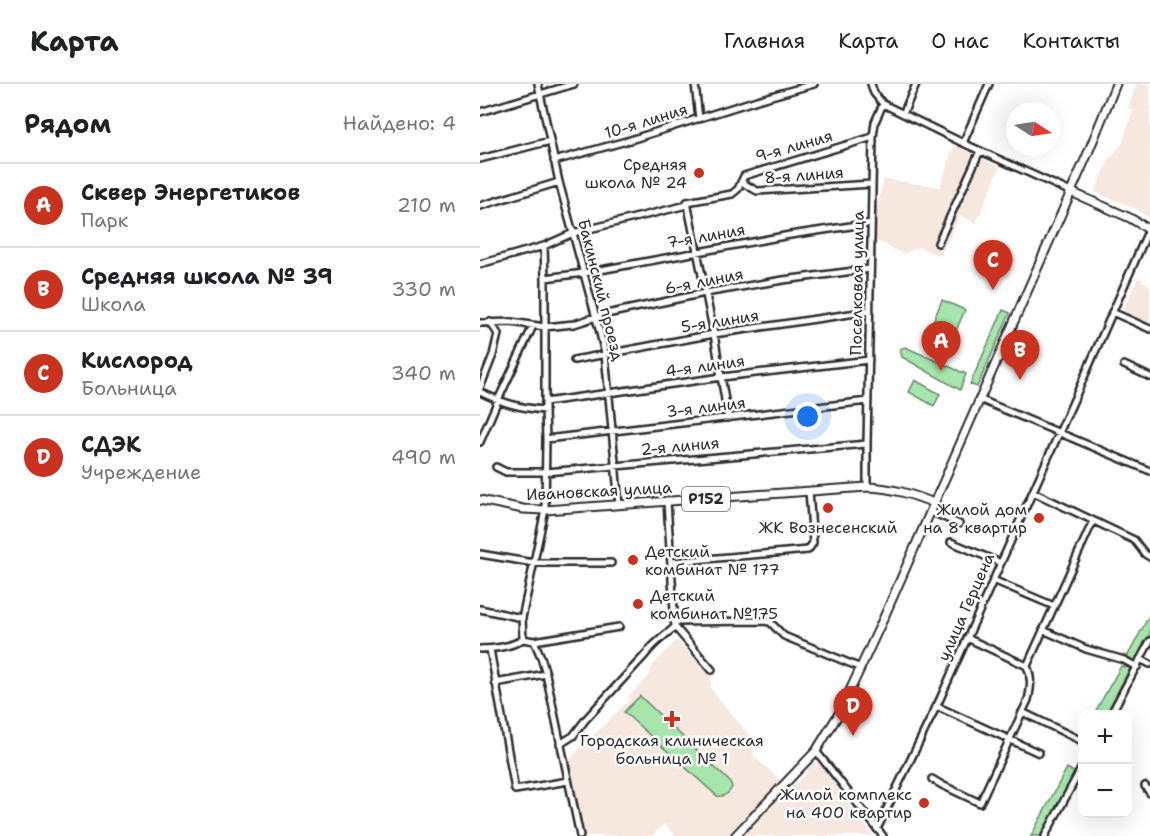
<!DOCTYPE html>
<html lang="ru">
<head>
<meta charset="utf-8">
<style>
	:root { --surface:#fff; --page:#f2f2f2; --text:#202124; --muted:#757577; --line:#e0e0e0; --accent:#c8321e }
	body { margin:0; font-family:"Shantell Sans",sans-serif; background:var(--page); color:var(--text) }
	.controls { position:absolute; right:18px; bottom:18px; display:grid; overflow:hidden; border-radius:12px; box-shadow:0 6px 24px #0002 }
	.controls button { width:54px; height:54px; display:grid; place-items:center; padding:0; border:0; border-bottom:2px solid var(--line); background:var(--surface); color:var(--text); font:30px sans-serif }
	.compass { position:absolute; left:526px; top:18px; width:54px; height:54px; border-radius:50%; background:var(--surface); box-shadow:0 6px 24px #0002; rotate:102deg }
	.you { position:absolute; left:328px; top:333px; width:21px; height:21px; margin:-15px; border:4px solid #fff; border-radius:50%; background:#1a73e8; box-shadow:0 0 0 9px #1a73e833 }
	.badge { display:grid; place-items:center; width:39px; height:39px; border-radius:50%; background:var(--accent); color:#fff; font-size:20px; font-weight:700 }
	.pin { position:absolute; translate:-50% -50px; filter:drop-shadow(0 2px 3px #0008) }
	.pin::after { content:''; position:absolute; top:32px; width:21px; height:18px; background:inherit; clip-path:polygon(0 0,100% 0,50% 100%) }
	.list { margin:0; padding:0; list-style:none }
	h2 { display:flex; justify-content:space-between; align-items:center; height:78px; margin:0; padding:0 24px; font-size:26px }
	h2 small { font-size:20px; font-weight:400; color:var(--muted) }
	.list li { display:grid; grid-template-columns:39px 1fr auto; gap:18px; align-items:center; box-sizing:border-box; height:84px; padding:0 24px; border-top:2px solid var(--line) }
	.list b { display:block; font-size:22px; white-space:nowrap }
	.list p { margin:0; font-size:20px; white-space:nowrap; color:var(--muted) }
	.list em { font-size:20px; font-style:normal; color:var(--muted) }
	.map { position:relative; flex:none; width:670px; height:752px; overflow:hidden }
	header { display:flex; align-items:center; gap:36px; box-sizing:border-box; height:84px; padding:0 30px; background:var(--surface); border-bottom:2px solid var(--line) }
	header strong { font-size:28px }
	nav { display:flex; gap:33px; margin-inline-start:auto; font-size:21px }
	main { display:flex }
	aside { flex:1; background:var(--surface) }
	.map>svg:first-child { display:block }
	.built { fill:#f6e8df }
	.green { fill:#a6e5ac; stroke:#68886c; stroke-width:1.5 }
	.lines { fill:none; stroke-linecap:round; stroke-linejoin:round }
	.minor-casing { stroke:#2b2b2b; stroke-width:10 }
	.major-casing { stroke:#2b2b2b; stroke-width:11 }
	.minor { stroke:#fff; stroke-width:5 }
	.major { stroke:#fff; stroke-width:7 }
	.poi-dot { fill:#c8321e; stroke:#fff; stroke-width:2 }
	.labels { text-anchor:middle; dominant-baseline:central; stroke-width:5; stroke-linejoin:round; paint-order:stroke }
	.shield { fill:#fff; stroke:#6b6b6b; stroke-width:1.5 }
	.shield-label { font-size:15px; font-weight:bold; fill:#2b2b2b }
	.street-label { font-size:16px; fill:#2b2b2b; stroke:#fff }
	.poi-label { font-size:16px; fill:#2b2b2b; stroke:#fff; text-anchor:end }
</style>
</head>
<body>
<header>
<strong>Карта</strong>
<nav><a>Главная</a><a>Карта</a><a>О нас</a><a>Контакты</a></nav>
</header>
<main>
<aside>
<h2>Рядом<small>Найдено: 4</small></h2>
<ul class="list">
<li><span class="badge">A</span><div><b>Сквер Энергетиков</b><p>Парк</p></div><em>210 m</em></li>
<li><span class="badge">B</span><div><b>Средняя школа № 39</b><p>Школа</p></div><em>330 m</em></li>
<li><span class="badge">C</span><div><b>Кислород</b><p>Больница</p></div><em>340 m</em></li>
<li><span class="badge">D</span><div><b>СДЭК</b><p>Учреждение</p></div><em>490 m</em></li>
</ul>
</aside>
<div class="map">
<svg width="670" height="752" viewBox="0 0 670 752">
	<rect width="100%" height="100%" fill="#fff"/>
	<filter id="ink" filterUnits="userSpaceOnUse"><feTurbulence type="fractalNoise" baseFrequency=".0167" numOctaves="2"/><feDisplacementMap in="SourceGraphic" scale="12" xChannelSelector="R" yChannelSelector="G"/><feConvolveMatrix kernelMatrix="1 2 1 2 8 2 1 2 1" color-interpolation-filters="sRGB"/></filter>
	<g filter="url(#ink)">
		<path class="built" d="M656,0h14v135l-14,-10 -41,-17 14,-33 13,-15 11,-34 -5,-2z
			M474,61l46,22 -24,56 -16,-7 -20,40 -22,-9 -15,7 -28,-14 1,-30 8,-31 56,8z
			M658,193l12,9v38l-27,-13z
			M197,556l34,35v14l42,51v15l29,27 -55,54h-51l-12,-12 -12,12h-75l-12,-72 65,-65 -2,-2 21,-21 3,-10z
			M337,678l4,3 52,71h-133l47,-48 6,-2 13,-12 1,-7 4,-4z"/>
		<path class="green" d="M462,216l23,10 -13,30 -23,-9z
			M523,226l7,3 -33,74 -7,-3z
			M425,263l61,27 -6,16 -58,-33 -2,-8z
			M435,296l25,14 -6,12 -25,-14z
			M670,530v20l-16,29 -8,-4z
			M641,582l9,2 -24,46h-12z
			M160,612l90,86 2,5c-3,7 -8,10 -15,9l-93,-84z
			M587,684l8,5 -34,63h-10z"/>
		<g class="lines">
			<defs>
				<path id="minor" d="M58,0l21,98 40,147 6,25 14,151
					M215,0l4,35
					M391,0l3,9 9,11 80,39 108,49
					M0,28l94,-28
					M423,30l13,-30
					M483,59l26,-59
					M0,75l70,-18
					M74,77l76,-21 127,-40 57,-16
					M261,98l16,9 115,-7
					M0,122l79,-24
					M458,159l42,-92
					M0,180l64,-18 29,-13 114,-28
					M65,194l39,-5 206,-38 81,-12
					M632,228l38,17
					M0,239l31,-1 34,5 29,-3 28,-9 103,-22 78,-13 87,-11
					M94,276l140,-26 156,-23
					M644,281l26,12
					M0,304l13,-33 5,-21 -8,-12
					M0,308c23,11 39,16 65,18
					M499,315l171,72
					M65,318l177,-25 147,-17
					M248,334l-14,-84 -27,-132 45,-8 6,-5 6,-13 129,-39
					M66,355l322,-38
					M0,358l18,-42 35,-74
					M16,383l10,5h40l321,-28
					M387,403v-43l6,-307 2,-15 8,-18
					M553,408l101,48 11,14 5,3
					M187,418l8,125 37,43
					M450,427l29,13
					M471,458l50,21
					M0,470l54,9h77
					M192,478l136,-12 5,-7 -4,-52
					M513,496l61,26
					M0,525l42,9
					M194,538l89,-1 7,1 14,14 77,32
					M563,546l43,19 38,11 13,7
					M487,554l60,28
					M43,555l-1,-21 23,-108 1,-71 -1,-29v-132l-1,-32
					M54,557l7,16 5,17 34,162
					M0,565c14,0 31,-2 43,-10l11,2 85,-14
					M10,565l25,141 53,-9
					M660,575l10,5
					M15,599l51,-9
					M456,622l103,47
					M542,628l60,29
					M631,630l39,-73
					M80,660l13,-8 13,-17 59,-64c8,-11 19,-19 30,-28
					M336,667l67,85
					M452,695l10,6 38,18 48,-103c3,-13 4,-22 -1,-34l66,-145
					M665,702l5,7
					M397,745l63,-130 141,-315 68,-155
					M565,752l37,-69"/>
				<path id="major" d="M591,108l59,26 20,12
					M0,416l43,9 22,1 322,-23c26,1 44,7 67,16
					M255,752l81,-85 24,-39 45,-97 203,-462 28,-69"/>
			</defs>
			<use href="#minor" class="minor-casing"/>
			<use href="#major" class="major-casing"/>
			<use href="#minor" class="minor"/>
			<use href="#major" class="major"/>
		</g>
	</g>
	<g class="poi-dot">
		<circle cx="219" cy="89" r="6"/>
		<circle cx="348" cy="424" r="6"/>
		<circle cx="559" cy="434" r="6"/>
		<circle cx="153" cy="476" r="6"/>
		<circle cx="158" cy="520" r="6"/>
		<path d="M189 626h6v6h6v6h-6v6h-6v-6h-6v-6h6z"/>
		<circle cx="444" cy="719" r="6"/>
	</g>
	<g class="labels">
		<rect class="shield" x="202" y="403" width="48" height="24" rx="4.5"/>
		<g class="shield-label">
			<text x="226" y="415">Р152</text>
		</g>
		<g class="street-label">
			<text transform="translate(166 37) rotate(-17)">10-я линия</text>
			<text transform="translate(314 62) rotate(-16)">9-я линия</text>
			<text transform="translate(324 91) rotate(-4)">8-я линия</text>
			<text transform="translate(226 152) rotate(-10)">7-я линия</text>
			<text transform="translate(224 197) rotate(-11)">6-я линия</text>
			<text transform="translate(377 199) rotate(-89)">Поселковая улица</text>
			<text transform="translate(121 206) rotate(76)">Бакинский проезд</text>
			<text transform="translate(240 237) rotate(-9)">5-я линия</text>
			<text transform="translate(225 282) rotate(-8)">4-я линия</text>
			<text transform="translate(226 323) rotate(-7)">3-я линия</text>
			<text transform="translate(200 362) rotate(-5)">2-я линия</text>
			<text transform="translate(119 407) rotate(-3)">Ивановская улица</text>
			<text transform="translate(486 523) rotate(-66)">улица Герцена</text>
		</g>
		<g class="poi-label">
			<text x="207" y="80">Средняя<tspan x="207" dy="18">школа № 24</tspan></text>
			<text x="547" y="425">Жилой дом<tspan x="547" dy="18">на 8 квартир</tspan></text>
			<text x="348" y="443" text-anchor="middle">ЖК Вознесенский</text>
			<text x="165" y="467" text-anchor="start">Детский<tspan x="165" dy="18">комбинат № 177</tspan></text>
			<text x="170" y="511" text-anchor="start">Детский<tspan x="170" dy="18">комбинат №175</tspan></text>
			<text x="192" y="656" text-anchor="middle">Городская клиническая<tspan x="192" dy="18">больница № 1</tspan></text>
			<text x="432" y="710">Жилой комплекс<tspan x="432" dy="18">на 400 квартир</tspan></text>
		</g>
	</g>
</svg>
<div class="controls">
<button>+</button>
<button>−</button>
</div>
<svg class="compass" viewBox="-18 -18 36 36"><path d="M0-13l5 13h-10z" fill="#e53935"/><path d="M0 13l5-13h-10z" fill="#757577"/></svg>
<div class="you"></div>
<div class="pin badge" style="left:461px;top:287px">A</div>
<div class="pin badge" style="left:540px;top:296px">B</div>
<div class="pin badge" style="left:513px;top:206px">C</div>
<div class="pin badge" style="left:373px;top:652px">D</div>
</div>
</main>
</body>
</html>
